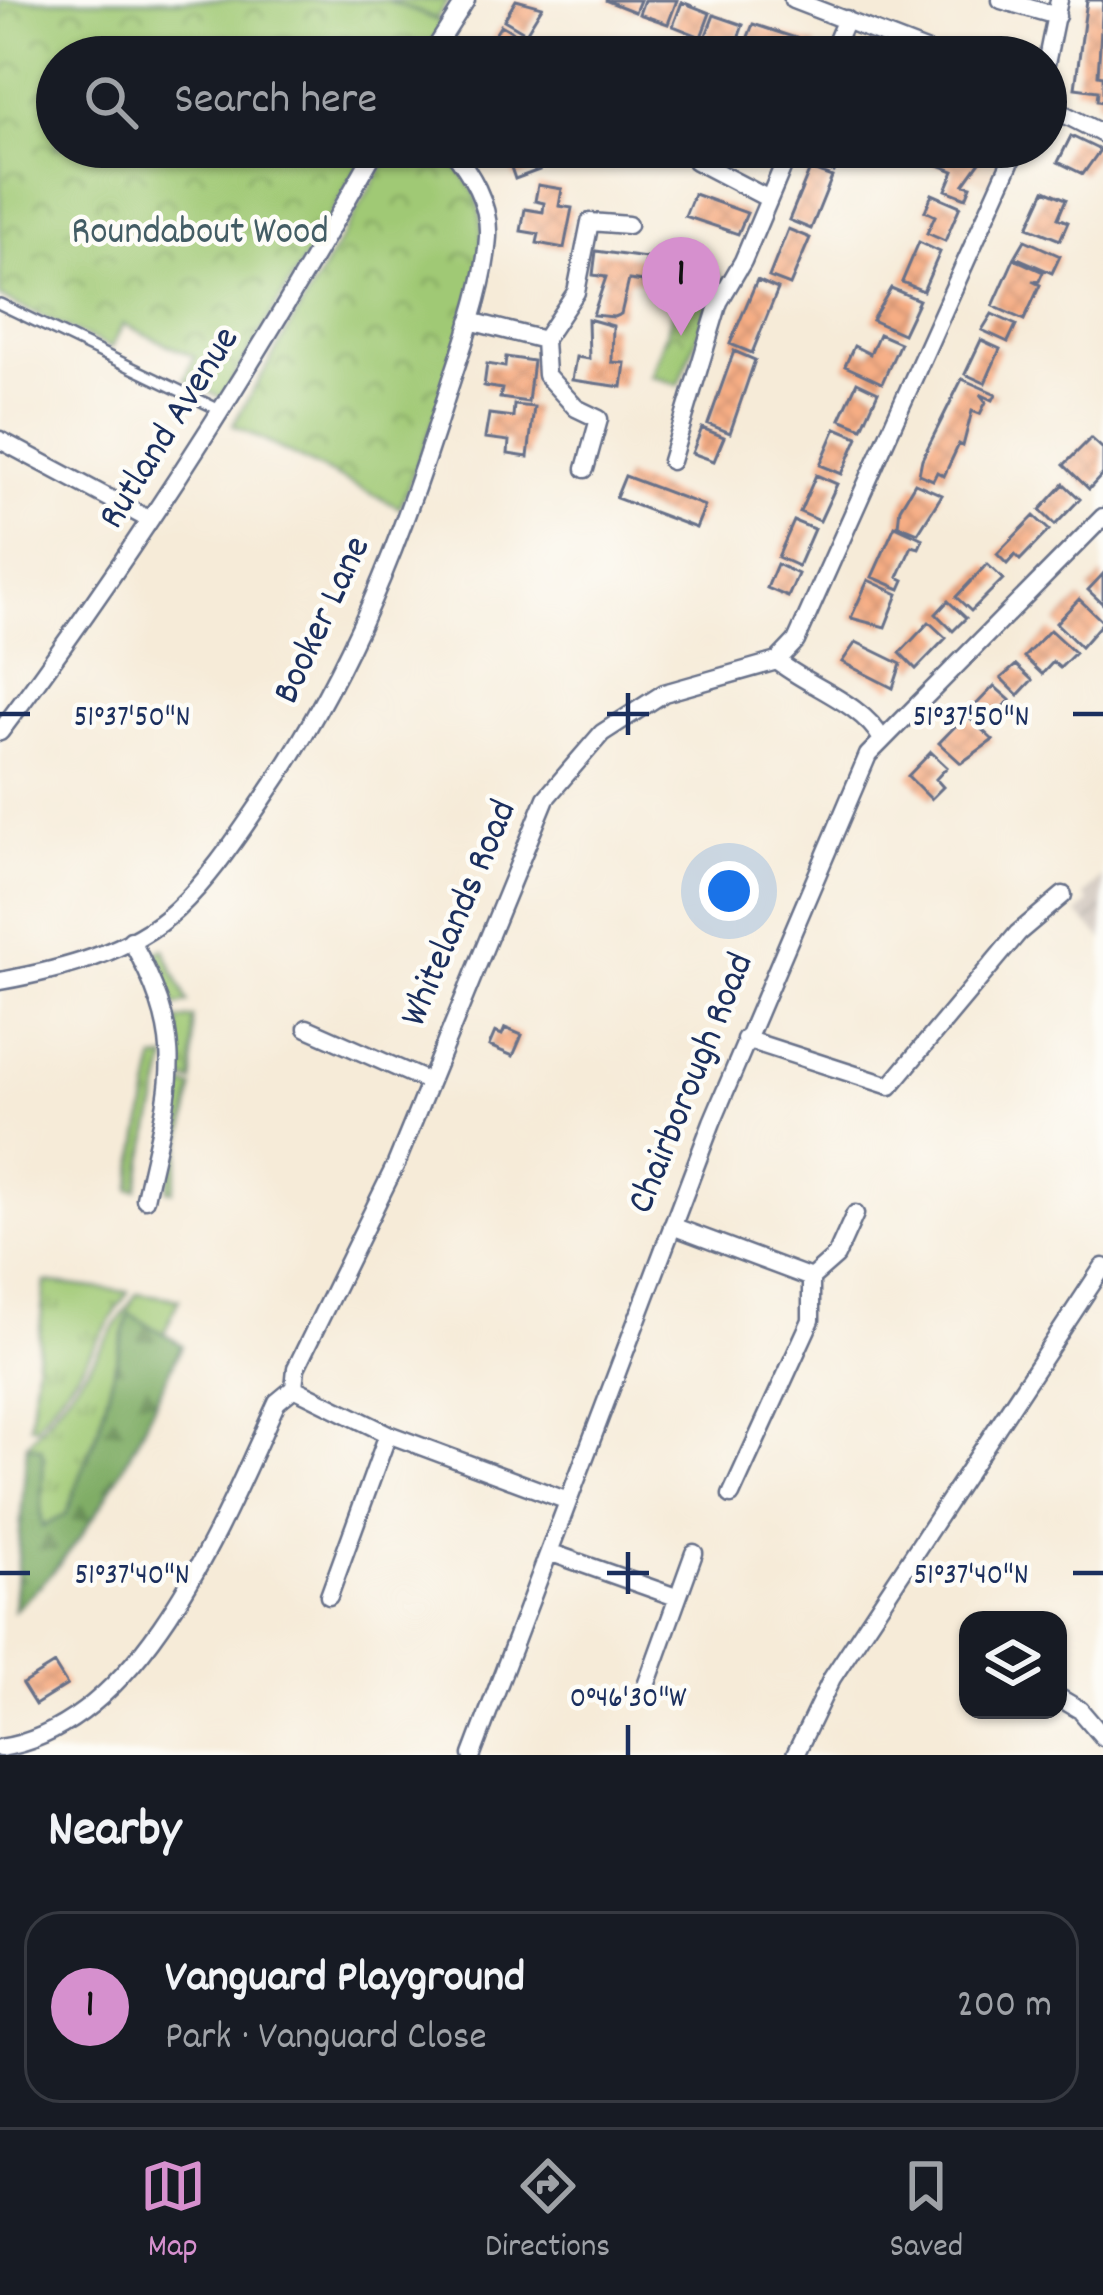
<!DOCTYPE html>
<html lang="en">
<head>
<meta charset="utf-8">
<style>
	:root { --surface:#171b24; --page:#20242c; --text:#f1f3f6; --muted:#9ea1a6; --line:#363941; --accent:#d690ce }
	body { margin:0; font-family:Dekko,sans-serif; background:var(--page); color:var(--text) }
	.controls { position:absolute; right:36px; bottom:36px; display:grid; overflow:hidden; border-radius:24px; box-shadow:0 3px 9px #0004 }
	.controls button { width:108px; height:108px; display:grid; place-items:center; padding:0; border:0; border-bottom:3px solid var(--line); background:var(--surface); color:var(--text); font:60px sans-serif }
	.you { position:absolute; left:729px; top:891px; width:42px; height:42px; margin:-30px; border:9px solid #fff; border-radius:50%; background:#1a73e8; box-shadow:0 0 0 18px #1a73e833 }
	.badge { display:grid; place-items:center; width:78px; height:78px; border-radius:50%; background:var(--accent); color:#111; font-size:39px; font-weight:700 }
	.pin { position:absolute; translate:-50% -99px; filter:drop-shadow(0 3px 6px #0008) }
	.pin::after { content:''; position:absolute; top:63px; width:42px; height:36px; background:inherit; clip-path:polygon(0 0,100% 0,50% 100%) }
	.list { margin:0; padding:0; list-style:none }
	h2 { display:flex; justify-content:space-between; align-items:center; height:156px; margin:0; padding:0 48px; font-size:51px }
	h2 small { font-size:39px; font-weight:400; color:var(--muted) }
	.list li { display:grid; grid-template-columns:78px 1fr auto; gap:36px; align-items:center; box-sizing:border-box; height:192px; margin:0 24px 24px; padding:0 24px; border:3px solid var(--line); border-radius:36px }
	.list b { display:block; font-size:45px; white-space:nowrap }
	.list p { margin:0; font-size:39px; white-space:nowrap; color:var(--muted) }
	.list em { font-size:39px; font-style:normal; color:var(--muted) }
	.icon { flex:none; width:66px; height:66px; fill:none; stroke:currentColor; stroke-width:2; stroke-linecap:round; stroke-linejoin:round }
	.map { position:relative; flex:none; width:1103px; height:1755px; overflow:hidden }
	.search { position:absolute; background:var(--surface); box-shadow:0 3px 9px #0004; left:36px; right:36px; top:36px; height:132px; display:flex; align-items:center; gap:30px; box-sizing:border-box; padding:0 42px; border-radius:66px; color:var(--muted); font-size:45px }
	.sheet { height:372px; background:var(--surface) }
	nav { display:flex; justify-content:space-around; align-items:center; box-sizing:border-box; height:168px; border-top:3px solid var(--line); background:var(--surface); font-size:33px; color:var(--muted) }
	nav a { display:grid; justify-items:center; gap:6px }
	nav .on { color:var(--accent) }
	.map>svg:first-child { display:block }
	.built { fill:#efd6bc }
	.industrial { fill:url(#industrial-furrows) }
	.grass { fill:url(#grass-tufts); stroke:#5e7c69; stroke-width:3 }
	.forest { fill:url(#forest-firs); stroke:#4e6e62; stroke-width:3 }
	.park { fill:url(#park-crowns); stroke:#5e7c69; stroke-width:3 }
	.garden { fill:#a0c974; stroke:#5e7c69; stroke-width:3 }
	.building { fill:url(#building-cross-hatch) }
	.lines { fill:none; stroke-linecap:round; stroke-linejoin:round }
	.lane-casing { stroke:#687189; stroke-width:14 }
	.street-casing { stroke:#687189; stroke-width:21 }
	.lane { stroke:#fff; stroke-width:9 }
	.street { stroke:#fff; stroke-width:16 }
	.ticks { fill:none; stroke:#1b2f5e; stroke-width:4.5 }
	.labels { text-anchor:middle; dominant-baseline:central; stroke-width:9; stroke-linejoin:round; paint-order:stroke }
	.park-label { font-size:39px; fill:#435d65; stroke:#fdfcf7 }
	.street-label { font-size:39px; fill:#1b2f5e; stroke:#fdfcf7 }
	.ticks-label { font-size:30px; text-anchor:middle; fill:#1b2f5e; stroke:#fdfcf7; stroke-width:9; stroke-linejoin:round; paint-order:stroke }
</style>
</head>
<body>
<div class="map">
<svg width="1103" height="1755" viewBox="0 0 1103 1755">
	<defs>
		<pattern id="industrial-furrows" width="10" height="10" patternUnits="userSpaceOnUse" patternTransform="scale(3)"><rect width="10" height="10" fill="#cdc2b9"/><path d="M-1 1l2-2M0 10L10 0M9 11l2-2" fill="none" stroke="#afa7a1"/></pattern>
		<pattern id="grass-tufts" width="24" height="20" patternUnits="userSpaceOnUse" patternTransform="scale(3)"><rect width="24" height="20" fill="#a0c974"/><path d="M3 7l-1-3M5 7V3M7 7l1-3M15 17l-1-3M17 17v-4M19 17l1-3" fill="none" stroke="#82a462"/></pattern>
		<pattern id="forest-firs" width="22" height="20" patternUnits="userSpaceOnUse" patternTransform="scale(3)"><rect width="22" height="20" fill="#80ad66"/><path d="M5 1l3.5 6h-7zM16 11l3.5 6h-7z" fill="#688d57"/></pattern>
		<pattern id="park-crowns" width="20" height="18" patternUnits="userSpaceOnUse" patternTransform="scale(3)"><rect width="20" height="18" fill="#a0c974"/><path d="M2 6a3 3 0 1 1 6 0M12 15a3 3 0 1 1 6 0" fill="none" stroke="#82a462"/></pattern>
		<pattern id="building-cross-hatch" width="8" height="8" patternUnits="userSpaceOnUse" patternTransform="scale(3)"><rect width="8" height="8" fill="#f6ad84"/><path d="M0 0l8 8M0 8l8-8" fill="none" stroke="#d29574"/></pattern>
	</defs>
	<rect width="100%" height="100%" fill="#fdfcf7"/>
	<filter id="ink" filterUnits="userSpaceOnUse"><feTurbulence type="fractalNoise" baseFrequency=".00833" numOctaves="2"/><feDisplacementMap in="SourceGraphic" scale="24" xChannelSelector="R" yChannelSelector="G"/><feConvolveMatrix kernelMatrix="1 2 1 2 8 2 1 2 1" color-interpolation-filters="sRGB"/></filter>
	<filter id="wash" filterUnits="userSpaceOnUse"><feTurbulence type="fractalNoise" baseFrequency=".004" numOctaves="4" result="noise"/><feDisplacementMap in="SourceGraphic" scale="48" xChannelSelector="R" yChannelSelector="G"/><feGaussianBlur stdDeviation="2.7" result="paint"/><feColorMatrix in="noise" values="0 0 0 0 0 0 0 0 0 0 0 0 0 0 0 0 0 1.4 0 .05"/><feComposite in="paint" operator="in"/></filter>
	<g filter="url(#wash)">
		<rect width="100%" height="100%" fill="#f6ebd8"/>
		<path class="built" d="M902,147h108l-22,39z"/>
		<path class="industrial" d="M1103,878v61l-26,-25 12,-12 -5,-6z"/>
		<path class="grass" d="M164,949l24,53 -12,4 -25,-51z
			M193,1018v64l-12,-3 -3,-59z
			M167,1059l-30,131 -7,-1 25,-129z
			M181,1085l12,3 -20,103 -6,-1 8,-48 -5,-2z
			M45,1282l83,10 -47,76 -46,59 -5,-2z
			M137,1293l42,6 -16,36 -34,-21 -30,113 -33,89 -24,11 -5,-33 8,-36 -18,-14 62,-78z"/>
		<path class="forest" d="M129,1313l53,32c-46,97 -85,194 -168,265l13,-166 14,4c7,21 -4,50 2,78l23,-11 33,-88z"/>
		<path class="park" d="M0,0h387l57,23 -20,34h-367v90h314l-149,251 -37,-18 9,-23 -71,-33 -12,24 -111,-51z
			M394,147h44c14,15 32,33 39,52 25,70 -51,239 -77,309l-167,-83z
			M691,263l29,12 -41,110 -28,-9z"/>
		<path class="garden" d="M387,0h62l-13,19z"/>
		<g id="blocks">
			<path class="building" d="M516,0l26,7 -16,26 -22,-13z
				M605,0h35l-5,12z
				M644,0h33l-9,24 -29,-10z
				M1087,0h16l-5,75 5,1v26l-6,-1 1,-10 -23,-3z
				M682,2l28,11 -9,24 -28,-11z
				M714,15l29,10 -9,24 -29,-11z
				M753,24l64,21 -5,12h-45l-23,-10z
				M501,25l22,13 -12,19 -26,-6z
				M1071,136l29,14 -17,24 -25,-12z
				M531,147l8,23 -24,9 -10,-29z
				M636,147h33l-5,12z
				M732,147h39l-6,14z
				M819,147h25l-10,25 -21,-9z
				M934,147h35l-2,5 15,7 -18,25 7,2 -5,12 -20,-8 8,-19 -26,-10z
				M810,169l22,8 -21,52 -22,-9z
				M538,185l24,4 -3,17 13,2 -8,40 -27,-5 2,-9 -18,-3 4,-22 18,3 1,-9 -9,-2z
				M1045,190l21,9 -8,19 10,4 -8,18 -32,-13z
				M694,194l53,19 -9,21 -53,-18z
				M932,194l28,12 -15,35 -18,-8 8,-17 -10,-5z
				M788,229l22,9 -20,47 -21,-8z
				M1025,240l35,16 -8,17 -37,-16z
				M919,242l21,10 -17,39 -21,-9z
				M596,251l50,7 -3,24 -14,-2 -8,34 -7,3 -21,-2 13,-38 -13,-2z
				M1014,259l29,13 -4,9h-7l8,4 -16,35 -31,-14z
				M757,280l21,9 -26,64 -22,-9z
				M891,288l28,12 -16,34 -31,-14z
				M992,314l24,11 -8,17 -26,-12z
				M588,319l25,7 -1,36 13,1 -3,24 -50,-7 4,-23 13,2z
				M879,334l21,9 -18,40 -37,-17 9,-20 16,8z
				M981,340l19,9 -15,34 -20,-9z
				M734,351l21,9 -25,73 -22,-9z
				M506,357l27,4 -5,41 -28,-4 2,-9 -18,-3 3,-22 18,3z
				M962,379l34,15 -3,6 -13,-6 6,8 -6,12 -8,-3 -9,35 -4,-2 -15,32 -7,-4 -4,8 -14,-6 3,-15z
				M857,382l21,10 -16,36 -22,-9z
				M514,405l20,2 -6,50 -20,-3 1,-13 -24,-3 4,-24 24,3z
				M702,428l22,9 -10,24 -22,-8z
				M836,428l22,9 -16,37 -22,-9z
				M1091,438l12,11v25l-14,15 -25,-24z
				M816,475l21,9 -17,37 -20,-9z
				M625,476l80,30 -9,22 -80,-30z
				M915,483l27,12 -24,38 -20,-8 2,-17z
				M1064,484l16,15 -25,26 -15,-15z
				M1034,516l15,14 -29,30 -5,-5 -8,9 -10,-10z
				M794,521l20,8 -16,37 -20,-9z
				M895,526l28,13 -4,9 -7,-2 -14,31 6,3 -4,9 -28,-12z
				M777,564l21,10 -10,23 -21,-9z
				M987,564l16,15 -32,32 -15,-14z
				M1103,574v30l-15,-14z
				M868,580l30,14 -13,33 -34,-9z
				M1079,599l24,23 -22,25 -25,-24z
				M948,601l18,17 -13,13 -17,-17z
				M929,622l17,16 -30,31 -16,-16z
				M1050,630l25,23 -15,15 -7,-6 -11,12 -18,-17z
				M856,642l45,22 -8,24 -51,-26z
				M1016,665l16,15 -14,15 -17,-17z
				M994,686l16,14 -23,25 -16,-15z
				M966,715l27,25 -32,23 -22,-20z
				M931,752l16,15 -11,12 7,8 -12,12 -23,-23z
				M505,1028l17,7 -9,21 -24,-10 6,-14 7,3z
				M54,1664l13,21 -32,20 -13,-21z"/>
		</g>
	</g>
	<g filter="url(#ink)">
		<use href="#blocks" fill-opacity="0" stroke="#687189" stroke-width="3"/>
		<g class="lines">
			<defs>
				<path id="lane" d="M0,304l222,107"/>
				<path id="street" d="M793,0l148,57
					M1001,0l56,16
					M430,57l36,-57
					M830,57l16,-38
					M1046,64l13,-64
					M1046,105l57,29
					M696,161l73,38
					M470,321l74,19
					M0,440l150,80
					M671,461l48,-159 24,-41 48,-114
					M585,469l14,-50 -23,-11 -30,-33 -2,-35 32,-48 14,-70 38,3
					M777,661c31,25 86,43 104,77
					M0,732c141,-187 262,-380 377,-585
					M131,940c60,109 38,145 14,259
					M0,981c60,-11 130,-28 176,-71 34,-32 59,-70 85,-108 89,-128 142,-265 188,-414 15,-47 36,-101 39,-151 2,-34 -18,-65 -38,-90
					M307,1028l120,53
					M745,1039l145,47 128,-153 45,-38
					M672,1226l139,52
					M294,1388l94,46 180,67
					M731,1495l80,-175v-42l25,-22 19,-42
					M549,1552l127,45
					M329,1596l59,-162
					M643,1694l51,-141
					M1058,1697l22,13 23,27
					M0,1748c143,-22 224,-230 277,-346l17,-14 2,-20 100,-204 150,-366 56,-65 62,-40 113,-32 19,-20 221,-494
					M472,1755l240,-633 156,-367 235,-238
					M795,1755l37,-77 271,-411"/>
			</defs>
			<use href="#lane" class="lane-casing"/>
			<use href="#street" class="street-casing"/>
			<use href="#lane" class="lane"/>
			<use href="#street" class="street"/>
		</g>
	</g>
	<path class="ticks" d="M628,693v42M0,714h30M607,714h42M1073,714h30M628,1552v42M0,1573h30M607,1573h42M1073,1573h30M628,1725v30"/>
	<g class="labels">
		<g class="park-label">
			<text x="200" y="234">Roundabout Wood</text>
		</g>
		<g class="street-label">
			<text transform="translate(171 429) rotate(-58)">Rutland Avenue</text>
			<text transform="translate(324 621) rotate(-65)">Booker Lane</text>
			<text transform="translate(461 914) rotate(-67)">Whitelands Road</text>
			<text transform="translate(693 1084) rotate(-68)">Chairborough Road</text>
		</g>
	</g>
	<g class="ticks-label">
		<text x="132" y="725">51°37'50"N</text>
		<text x="971" y="725">51°37'50"N</text>
		<text x="132" y="1583">51°37'40"N</text>
		<text x="971" y="1583">51°37'40"N</text>
		<text x="628" y="1706">0°46'30"W</text>
	</g>
</svg>
<div class="controls">
<button><svg class="icon" aria-label="layers" viewBox="0 0 24 24"><path d="M12 4l9 5-9 5-9-5zM3 14l9 5 9-5"/></svg></button>
</div>
<div class="you"></div>
<div class="pin badge" style="left:681px;top:336px">1</div>
<div class="search"><svg class="icon" aria-label="search" viewBox="0 0 24 24"><circle cx="10" cy="10" r="6"/><path d="M15 15l6 6"/></svg>Search here</div>
</div>
<section class="sheet">
<h2>Nearby<small></small></h2>
<ul class="list">
<li><span class="badge">1</span><div><b>Vanguard Playground</b><p>Park · Vanguard Close</p></div><em>200 m</em></li>
</ul>
</section>
<nav>
<a class="on"><svg class="icon" aria-label="map" viewBox="0 0 24 24"><path d="M3 6l6-2 6 2 6-2v14l-6 2-6-2-6 2zM9 4v14M15 6v14"/></svg>Map</a>
<a><svg class="icon" aria-label="directions" viewBox="0 0 24 24"><path d="M12 3l9 9-9 9-9-9zM9 14v-3h6M13 9l2 2-2 2"/></svg>Directions</a>
<a><svg class="icon" aria-label="saved" viewBox="0 0 24 24"><path d="M7 4h10v16l-5-4-5 4z"/></svg>Saved</a>
</nav>
</body>
</html>
